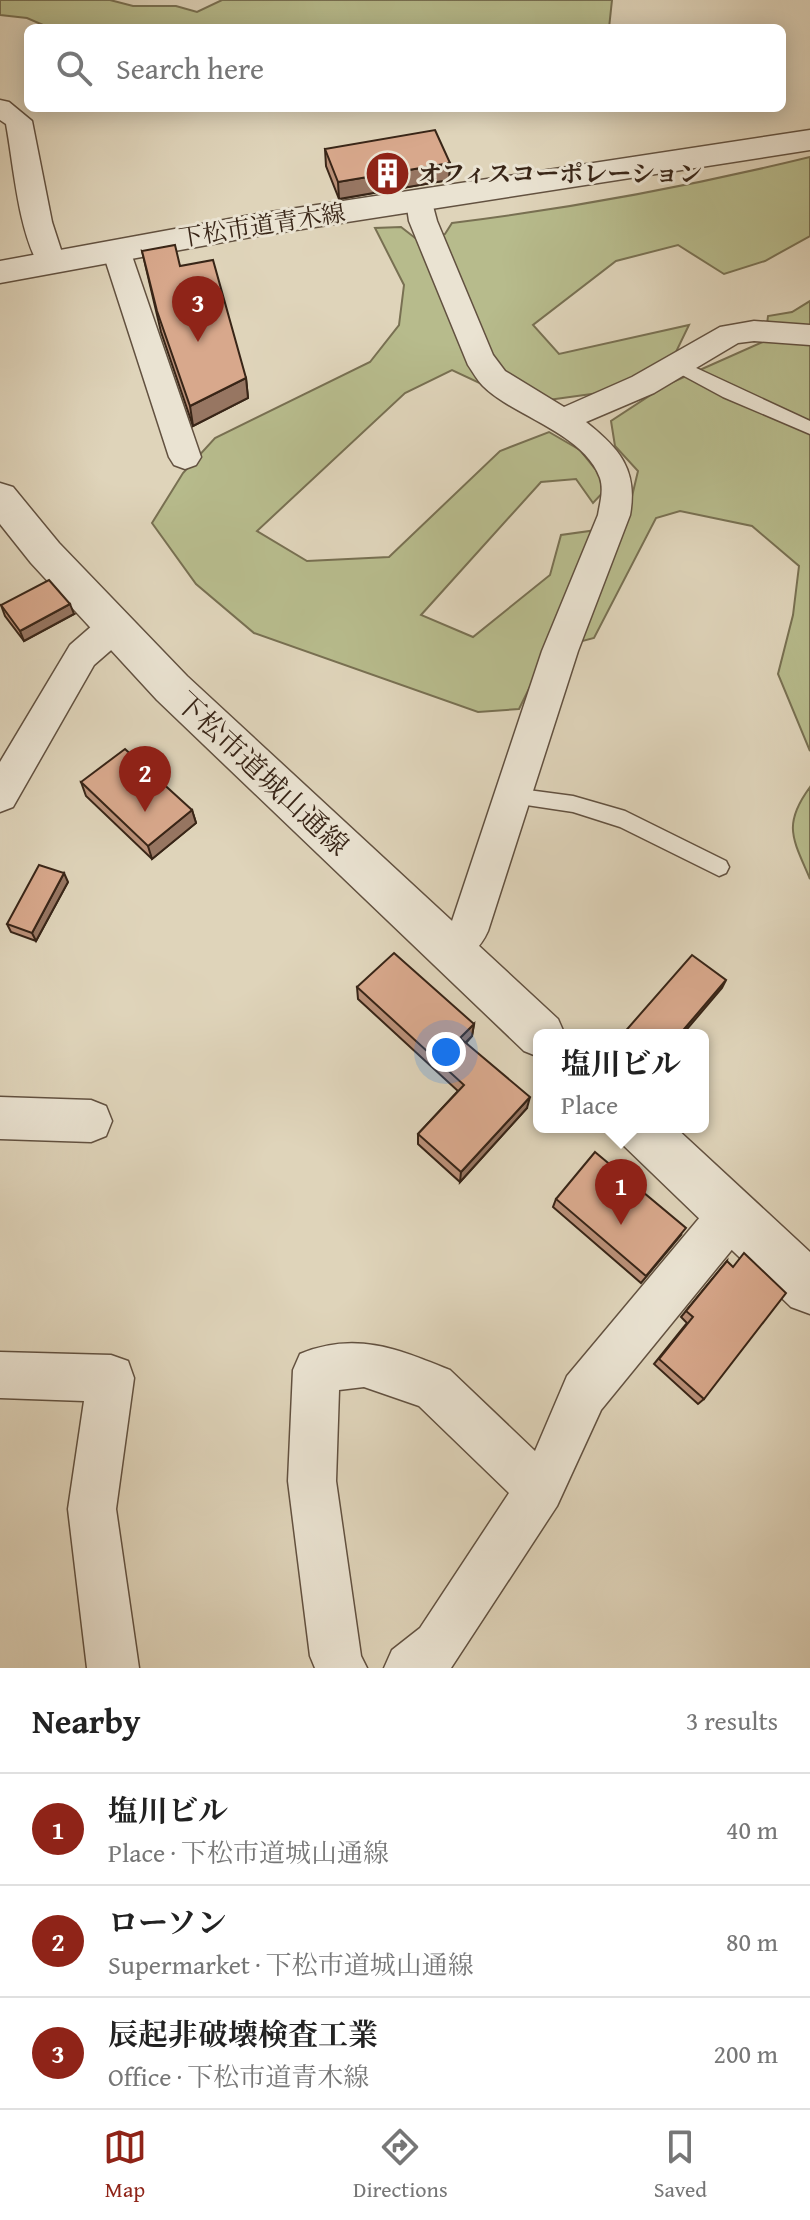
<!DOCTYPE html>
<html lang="en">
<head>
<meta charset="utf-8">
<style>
	:root { --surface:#fff; --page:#f2f2f2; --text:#222; --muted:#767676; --line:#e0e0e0; --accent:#8f2418 }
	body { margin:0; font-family:"Gentium Book Plus","Noto Serif JP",serif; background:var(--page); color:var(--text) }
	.you { position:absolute; left:446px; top:1052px; width:28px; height:28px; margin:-20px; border:6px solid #fff; border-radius:50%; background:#1a73e8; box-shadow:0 0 0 12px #1a73e833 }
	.badge { display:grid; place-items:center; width:52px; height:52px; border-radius:50%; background:var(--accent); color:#fff; font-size:26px; font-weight:700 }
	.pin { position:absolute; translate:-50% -66px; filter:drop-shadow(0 2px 4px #0008) }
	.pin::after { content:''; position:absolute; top:42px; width:28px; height:24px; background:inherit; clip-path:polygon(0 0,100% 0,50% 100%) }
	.popup { position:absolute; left:533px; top:1029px; width:176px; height:104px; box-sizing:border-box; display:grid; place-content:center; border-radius:12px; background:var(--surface); filter:drop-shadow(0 2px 6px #0005); font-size:26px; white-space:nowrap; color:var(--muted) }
	.popup b { font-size:30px; color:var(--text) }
	.popup::after { content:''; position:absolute; left:50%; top:100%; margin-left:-16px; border:16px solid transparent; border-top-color:var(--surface) }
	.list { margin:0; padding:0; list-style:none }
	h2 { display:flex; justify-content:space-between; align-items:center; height:104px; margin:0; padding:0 32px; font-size:34px }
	h2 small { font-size:26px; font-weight:400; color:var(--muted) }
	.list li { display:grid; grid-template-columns:52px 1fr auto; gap:24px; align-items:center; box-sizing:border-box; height:112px; padding:0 32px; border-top:2px solid var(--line) }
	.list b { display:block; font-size:30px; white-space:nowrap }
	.list p { margin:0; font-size:26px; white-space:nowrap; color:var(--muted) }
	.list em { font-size:26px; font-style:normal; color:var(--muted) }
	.icon { flex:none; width:44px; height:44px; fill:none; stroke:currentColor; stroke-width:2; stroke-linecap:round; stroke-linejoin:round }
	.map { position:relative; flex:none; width:810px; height:1668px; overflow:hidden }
	.search { position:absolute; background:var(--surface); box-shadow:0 4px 20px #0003; left:24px; right:24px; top:24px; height:88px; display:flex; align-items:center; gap:20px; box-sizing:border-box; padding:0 28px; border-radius:12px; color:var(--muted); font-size:30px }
	.sheet { height:440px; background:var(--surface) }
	nav { display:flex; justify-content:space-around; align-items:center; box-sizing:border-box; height:112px; border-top:2px solid var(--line); background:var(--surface); font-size:22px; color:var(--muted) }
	nav a { display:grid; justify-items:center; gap:4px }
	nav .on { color:var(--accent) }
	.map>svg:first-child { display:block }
	.green { fill:#b7bb8c; stroke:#787052; stroke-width:2 }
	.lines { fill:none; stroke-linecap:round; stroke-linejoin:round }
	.service-casing { stroke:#625140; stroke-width:3 }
	.minor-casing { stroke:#625140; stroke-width:3 }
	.tertiary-casing { stroke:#625140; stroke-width:3 }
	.service { fill:#eae3d2; fill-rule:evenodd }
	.minor { fill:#eae3d2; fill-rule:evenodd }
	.tertiary { fill:#eae3d2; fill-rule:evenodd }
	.wall { fill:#ba9078; stroke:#382517; stroke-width:2 }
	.shaded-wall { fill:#977662; stroke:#382517; stroke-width:2 }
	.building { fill:#d8a88c; stroke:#382517; stroke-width:2 }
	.labels { text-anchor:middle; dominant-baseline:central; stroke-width:6; stroke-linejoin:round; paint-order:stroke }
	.far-poi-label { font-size:24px; font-weight:bold; fill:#382517; stroke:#eae3d2; text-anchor:start }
	.far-street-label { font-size:24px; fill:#382517; stroke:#eae3d2 }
	.street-label { font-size:28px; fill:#382517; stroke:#eae3d2 }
</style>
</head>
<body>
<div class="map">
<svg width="810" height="1668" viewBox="0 0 810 1668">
	<rect width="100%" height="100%" fill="#dfd4ba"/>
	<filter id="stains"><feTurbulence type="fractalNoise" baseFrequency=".0025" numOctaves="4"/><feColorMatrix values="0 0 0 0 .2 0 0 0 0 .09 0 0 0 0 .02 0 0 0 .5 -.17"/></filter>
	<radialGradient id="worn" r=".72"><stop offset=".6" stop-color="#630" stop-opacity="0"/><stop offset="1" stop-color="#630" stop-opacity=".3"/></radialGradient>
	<path class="green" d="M0,0h110l23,6h43l21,6 25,-12h390l-3,28h-559l-23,-10 -27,-3z
		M810,157v79l-45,25 -41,13 -46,-29 -62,16 -83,64 26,29 130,-29 -14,29 -69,38 -65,9 -38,-7 -51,-24 -47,23 -148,138 50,30 82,-4 111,-106 49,-19 31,18 29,36 -16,17 -17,-24 -35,3 -120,133 52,22 77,-62 11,-40 64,-9 13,-55 -23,-25 -4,-25 55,-36 99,-44 3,-25 24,-4 18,-11v450l-32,-77 15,-59 6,-49 -47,-40 -72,-15 -24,7 -62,120 -46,12 -29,59 -41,3 -224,-79 -58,-49 -44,-61 31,-50 32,-35 155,-76 29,-37 5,-40 -29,-57 26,-1 18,14 26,-7 7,-11c121,-15 239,-37 358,-66z
		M810,787v92c-17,-40 -28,-54 0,-92z"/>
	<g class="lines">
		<defs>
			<path id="service" d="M679,360l131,61v13l-87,-37 -50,-27 -2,-4z
				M513,788l60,8 52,15 101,50 3,6 -3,6 -7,3 -99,-49 -47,-15 -67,-10 -3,-6 3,-6z"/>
			<path id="minor" d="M0,100l9,2 23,19 20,101 13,40 -4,7 -10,3 -10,-3c-23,-37 -27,-102 -35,-145l-6,-4z
				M420,192l10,3 7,26 56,134 12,16 59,36 68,-30 88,-50 34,-6 56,4v20l-56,-4 -16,2 -84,50 -68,29c34,27 52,48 44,93l-52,136 -90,280c-8,18 -21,29 -39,36l-14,-5 -6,-13 6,-13 17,-15 90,-270 56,-136c2,-12 6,-25 2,-37 -16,-45 -87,-62 -117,-92 -6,-6 -10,-14 -15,-21l-59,-144 -3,-20 4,-6z
				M116,241l10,2 4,7 71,207 -5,8 -11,4 -11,-4 -5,-8 -67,-207 4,-7z
				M113,614l12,4 5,10 -5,10 -31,27 -81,142 -13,5v-50l70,-117 31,-27z
				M0,1097l91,3 15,6 6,15 -6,15 -15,6 -91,-3z
				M732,1192l16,6 6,16 -6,16 -147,180 -44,96 -106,162h-67l8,-18 28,-22 89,-135 -90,-87 -55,-19 -25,3 -3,91 25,175 6,12h-52l-5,-12 -22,-175 5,-111 7,-16c55,-23 98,-5 150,16l85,81 32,-75 149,-178z
				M0,1352l111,3 17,6 6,17 -18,131 23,159h-52l-19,-159 16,-108 -84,-3z"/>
			<path id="tertiary" d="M810,130v20l-559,87 -251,46v-22l251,-46z
				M0,483l13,4 46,56 128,133 371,343 7,16h-26v22l-15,-6 -367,-351 -126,-137 -31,-39z
				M614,1127h61l135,125v62l-19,-7 -169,-163z"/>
		</defs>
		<use href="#service" class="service-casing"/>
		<use href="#minor" class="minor-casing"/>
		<use href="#tertiary" class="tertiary-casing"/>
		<use href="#service" class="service"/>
		<use href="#minor" class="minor"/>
		<use href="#tertiary" class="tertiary"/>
	</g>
	<path class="wall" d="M325,149l125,14 -1,17 -110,19 -13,-33z
		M142,251l38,15 66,112 2,20 -55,28 -32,-94z
		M1,605l73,9 -50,27 -19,-25z
		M81,782l111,28 4,13 -44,36 -66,-63z
		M68,882l-32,59 -25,-9 -4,-8z
		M357,987l117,37 -2,12 -6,7 61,65 -67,74 -42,-38v-10l40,-43 -100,-92z
		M556,1199l125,36 -40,48 -88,-76z
		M727,1261l-23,138 -6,5 -44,-40 33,-41 -6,-6z"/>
	<path class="shaded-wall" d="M450,163l-1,17 -110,19 -1,-17z
		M246,378l2,20 -55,28 -3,-20z
		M70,604l4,10 -50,27 -4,-10z
		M192,810l4,13 -44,36 -4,-13z
		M64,873l4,9 -32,59 -4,-8z
		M726,980l-4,8 -40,47h-3z
		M474,1024l-2,12 -13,13 1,-11z
		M530,1097l-3,11 -67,74 1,-10z"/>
	<path class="building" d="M435,130l15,33 -112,19 -13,-33z
		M175,245l5,21 33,-6 33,118 -56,28 -33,-95 -15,-60z
		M49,580l21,24 -50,27 -19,-26z
		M125,749l67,61 -44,36 -67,-64z
		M39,865l25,8 -32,60 -25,-9z
		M394,953l80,71 -14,14 70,59 -69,75 -43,-38 46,-49 -107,-98z
		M692,955l34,25 -47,55h-57z
		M595,1152l91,76 -40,48 -90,-77z
		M744,1253l42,40 -82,106 -45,-40 34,-42 -7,-6 41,-50 6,6z"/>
	<defs>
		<symbol id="building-disc" viewBox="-11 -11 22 22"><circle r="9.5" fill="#8f2418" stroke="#eae3d2"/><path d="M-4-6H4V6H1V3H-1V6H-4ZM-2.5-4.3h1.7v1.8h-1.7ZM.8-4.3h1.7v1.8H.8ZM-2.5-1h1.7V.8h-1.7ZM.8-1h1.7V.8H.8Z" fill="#fff"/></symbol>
	</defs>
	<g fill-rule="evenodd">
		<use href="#building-disc" x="362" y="148" width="51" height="51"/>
	</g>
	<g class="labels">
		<g class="far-poi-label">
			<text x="418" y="173">オフィスコーポレーション</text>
		</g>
		<g class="far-street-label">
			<text transform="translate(262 225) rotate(-9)">下松市道青木線</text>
		</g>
		<g class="street-label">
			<text transform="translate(263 773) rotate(43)">下松市道城山通線</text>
		</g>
	</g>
	<rect width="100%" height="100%" filter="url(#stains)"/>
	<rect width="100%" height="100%" fill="url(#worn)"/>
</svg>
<div class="you"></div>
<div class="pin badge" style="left:621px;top:1225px">1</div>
<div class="popup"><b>塩川ビル</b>Place</div>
<div class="pin badge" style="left:145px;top:812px">2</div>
<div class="pin badge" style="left:198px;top:342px">3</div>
<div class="search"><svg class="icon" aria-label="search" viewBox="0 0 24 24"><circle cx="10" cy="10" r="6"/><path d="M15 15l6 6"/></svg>Search here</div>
</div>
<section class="sheet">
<h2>Nearby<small>3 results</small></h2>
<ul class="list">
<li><span class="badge">1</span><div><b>塩川ビル</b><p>Place · 下松市道城山通線</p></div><em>40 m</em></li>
<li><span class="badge">2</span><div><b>ローソン</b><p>Supermarket · 下松市道城山通線</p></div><em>80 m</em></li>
<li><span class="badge">3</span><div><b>辰起非破壊検査工業</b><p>Office · 下松市道青木線</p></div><em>200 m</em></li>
</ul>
</section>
<nav>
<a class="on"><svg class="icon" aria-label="map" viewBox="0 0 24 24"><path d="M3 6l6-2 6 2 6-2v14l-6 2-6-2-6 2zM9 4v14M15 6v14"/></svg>Map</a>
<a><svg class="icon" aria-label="directions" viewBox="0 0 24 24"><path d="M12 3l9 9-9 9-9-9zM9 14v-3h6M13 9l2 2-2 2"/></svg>Directions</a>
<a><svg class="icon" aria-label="saved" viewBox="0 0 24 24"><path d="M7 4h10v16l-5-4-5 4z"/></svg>Saved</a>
</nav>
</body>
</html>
